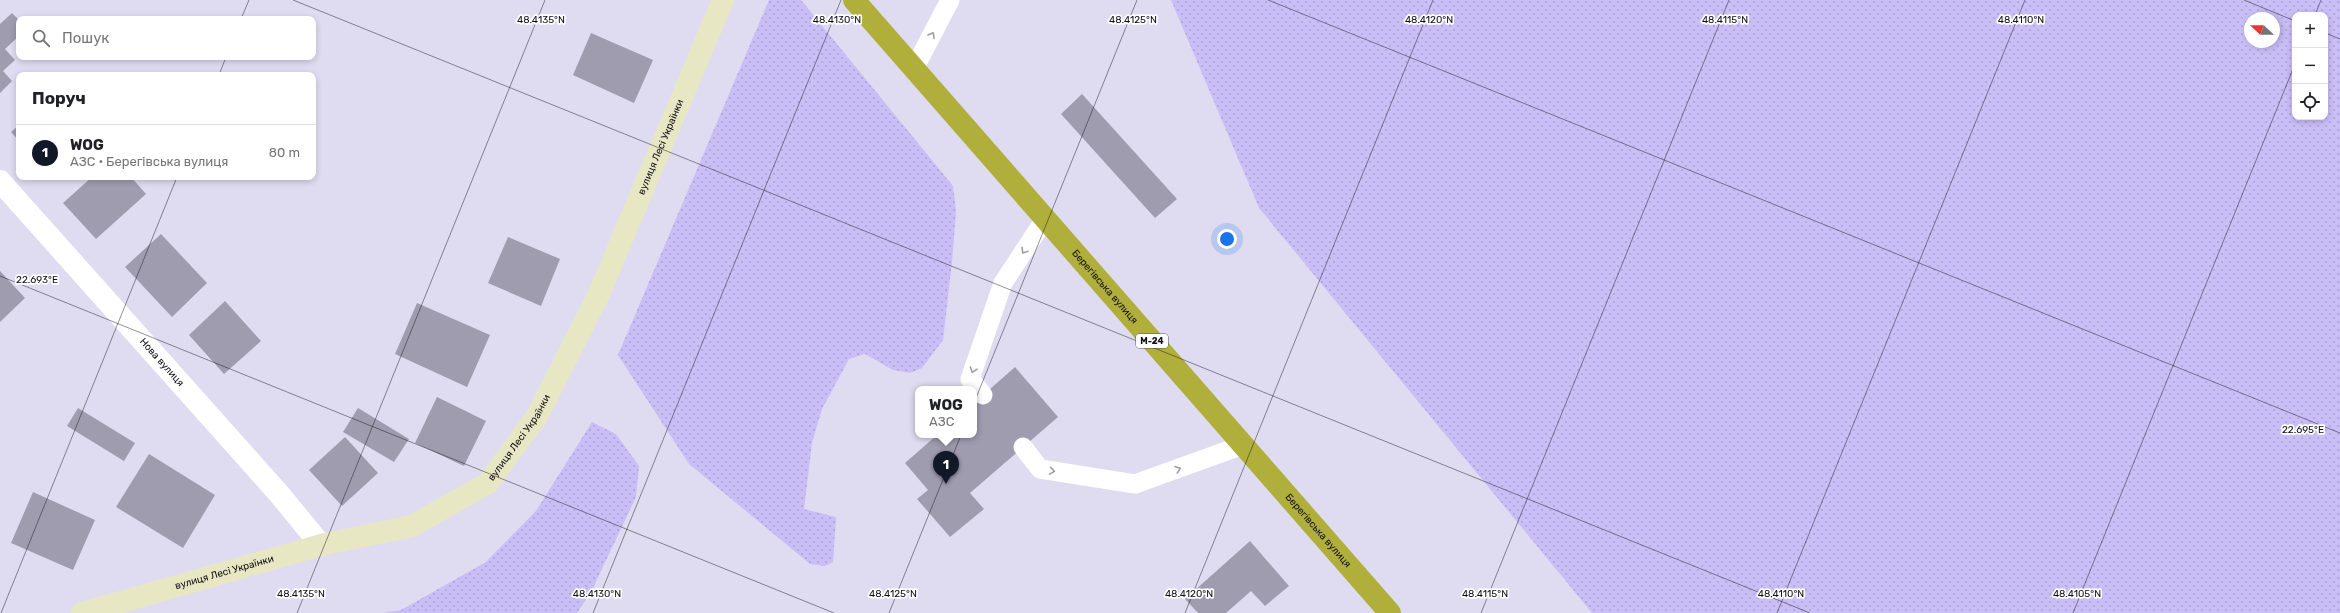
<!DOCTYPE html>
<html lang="uk">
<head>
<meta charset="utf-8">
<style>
	:root { --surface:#fff; --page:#f6f6f6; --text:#202124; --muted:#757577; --line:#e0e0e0; --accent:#111827 }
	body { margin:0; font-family:Rubik,sans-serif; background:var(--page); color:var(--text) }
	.controls { position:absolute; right:12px; top:12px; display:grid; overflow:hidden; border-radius:8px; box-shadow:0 2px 6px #0003 }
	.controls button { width:36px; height:36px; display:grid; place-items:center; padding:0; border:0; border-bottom:1px solid var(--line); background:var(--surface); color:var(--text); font:20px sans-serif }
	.compass { position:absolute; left:2244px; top:12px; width:36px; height:36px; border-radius:50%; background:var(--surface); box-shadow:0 2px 6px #0003; rotate:292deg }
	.you { position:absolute; left:1227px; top:239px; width:14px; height:14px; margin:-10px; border:3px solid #fff; border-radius:50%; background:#1a73e8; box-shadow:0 0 0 6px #1a73e833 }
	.badge { display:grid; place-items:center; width:26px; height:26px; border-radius:50%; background:var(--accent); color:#fff; font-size:13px; font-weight:700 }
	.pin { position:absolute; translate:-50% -33px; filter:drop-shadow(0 1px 2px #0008) }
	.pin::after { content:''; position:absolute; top:21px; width:14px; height:12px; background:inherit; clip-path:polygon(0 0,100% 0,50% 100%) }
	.popup { position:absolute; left:915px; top:386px; width:62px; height:52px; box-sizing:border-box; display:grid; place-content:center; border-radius:8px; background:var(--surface); filter:drop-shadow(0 1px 3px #0005); font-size:13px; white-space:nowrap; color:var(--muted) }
	.popup b { font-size:15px; color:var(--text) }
	.popup::after { content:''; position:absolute; left:50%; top:100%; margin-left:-8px; border:8px solid transparent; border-top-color:var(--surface) }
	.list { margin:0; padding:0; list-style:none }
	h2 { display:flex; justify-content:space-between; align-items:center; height:52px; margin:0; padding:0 16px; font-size:17px }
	h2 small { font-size:13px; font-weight:400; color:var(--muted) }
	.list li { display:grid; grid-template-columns:26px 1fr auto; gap:12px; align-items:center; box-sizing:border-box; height:56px; padding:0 16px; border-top:1px solid var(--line) }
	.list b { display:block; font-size:15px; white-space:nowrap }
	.list p { margin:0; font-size:13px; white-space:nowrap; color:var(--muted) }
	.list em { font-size:13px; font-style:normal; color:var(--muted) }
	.icon { flex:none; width:22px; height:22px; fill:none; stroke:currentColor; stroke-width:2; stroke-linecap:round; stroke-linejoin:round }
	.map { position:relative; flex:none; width:2340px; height:613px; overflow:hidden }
	.search { position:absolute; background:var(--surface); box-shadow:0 2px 6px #0003; left:16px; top:16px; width:300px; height:44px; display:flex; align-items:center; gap:10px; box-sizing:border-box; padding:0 14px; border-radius:8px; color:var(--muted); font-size:15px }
	.panel { position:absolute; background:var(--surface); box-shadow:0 2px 6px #0003; left:16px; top:72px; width:300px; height:108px; border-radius:8px }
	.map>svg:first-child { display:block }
	.grass { fill:url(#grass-dots); fill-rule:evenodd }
	.building { fill:#a09cb0 }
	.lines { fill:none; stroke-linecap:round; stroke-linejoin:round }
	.lane { stroke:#fff; stroke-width:19 }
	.street { stroke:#fff; stroke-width:22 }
	.secondary { stroke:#e8e7c4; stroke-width:22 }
	.highway { stroke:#b1af3b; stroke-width:22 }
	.oneway { stroke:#9f9ea1 }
	.ticks { fill:none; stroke:#0f0d14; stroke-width:1; stroke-opacity:0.45 }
	.labels { text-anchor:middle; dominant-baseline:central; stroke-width:3.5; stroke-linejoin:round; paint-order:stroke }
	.shield { fill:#fff; stroke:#57565a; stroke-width:1 }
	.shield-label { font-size:9px; font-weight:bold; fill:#0f0d14 }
	.street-label { font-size:10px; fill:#0f0d14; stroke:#fff }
	.ticks-label { font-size:10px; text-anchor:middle; fill:#0f0d14; stroke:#fff; stroke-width:3.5; stroke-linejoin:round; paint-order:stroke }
</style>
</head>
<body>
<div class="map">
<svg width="2340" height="613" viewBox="0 0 2340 613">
	<defs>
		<pattern id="grass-dots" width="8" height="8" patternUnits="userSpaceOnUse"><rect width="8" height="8" fill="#c9bef6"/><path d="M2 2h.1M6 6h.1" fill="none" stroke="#aba2d2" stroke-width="1.8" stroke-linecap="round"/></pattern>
	</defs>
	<rect width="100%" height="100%" fill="#dfdcf1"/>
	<path class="grass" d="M769,0h32l152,186 3,25 -4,51 -9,78 -21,28 -12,5 -17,-3 -28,-16 -16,5 -27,50 -10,34 -8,66 32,8 -3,45 -8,4 -15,-2 -121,-100 -71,-109z
		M1171,0h1169v613h-748l-333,-405zM2295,15h30v102h-30zM2250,18h24v24h-24z
		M592,422l24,12 23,32 -3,31 -45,95 -14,21h-194l18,-3 85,-48 50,-51z"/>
	<path class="building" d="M12,13l7,7v16l-14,13 10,11 -12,11 9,10 -12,12v-69z
		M591,33l62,27 -19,43 -61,-28z
		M1082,94l95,105 -22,19 -94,-104z
		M19,125v16l-8,-9z
		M92,177h39l15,17 -50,45 -33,-36z
		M161,234l46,49 -35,34 -47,-50z
		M508,237l52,22 -19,47 -53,-23z
		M0,271l25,27 -25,24z
		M225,301l36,40 -37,33 -35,-39z
		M417,303l73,32 -23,52 -72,-33z
		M1015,367l43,50 -88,76 14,16 -34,28 -33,-38 11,-9 -23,-27 32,-28h37v-32z
		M437,397l49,24 -22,45 -49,-23z
		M78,408l57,35 -11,18 -57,-35z
		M358,408l51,31 -15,23 -51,-30z
		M345,437l33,36 -36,33 -33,-36z
		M149,454l66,41 -32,53 -67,-41z
		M33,492l62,28 -22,50 -62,-27z
		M1250,541l39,45 -24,20 -14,-15 -25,22h-28l-13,-14z"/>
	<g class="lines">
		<path class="lane" d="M914,69l36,-69
			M983,395l-13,-16 33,-96 42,-64
			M1023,447l17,22 95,15 108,-39"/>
		<path class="street" id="s1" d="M0,181l280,314 41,50"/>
		<path class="secondary" id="s2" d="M82,613l239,-68 91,-19 76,-43 49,-67 61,-120 125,-296"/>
		<path class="highway" id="s3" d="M854,0l536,613"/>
	</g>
	<defs><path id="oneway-chevron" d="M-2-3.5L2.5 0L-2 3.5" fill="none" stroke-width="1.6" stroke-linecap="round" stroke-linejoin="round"/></defs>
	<g class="oneway">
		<use href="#oneway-chevron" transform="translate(932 35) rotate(-61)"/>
		<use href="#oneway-chevron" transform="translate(1024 251) rotate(123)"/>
		<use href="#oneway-chevron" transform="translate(973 370) rotate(109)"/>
		<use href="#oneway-chevron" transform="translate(1178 469) rotate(-20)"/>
		<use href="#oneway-chevron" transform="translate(1052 471) rotate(9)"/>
	</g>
	<path class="ticks" d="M293,0l1517,613M1268,0l1072,433M2244,0l51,21M2315,15l6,-15M241,19l8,-19M2325,33l15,6M219,75l7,-18M0,276l834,337M1,613l176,-436M297,613l248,-613M593,613l248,-613M889,613l248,-613M1185,613l248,-613M1481,613l248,-613M1777,613l248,-613M2073,613l222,-549"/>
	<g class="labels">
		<rect class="shield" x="1136" y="334" width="32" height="14" rx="3"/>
		<g class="shield-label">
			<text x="1152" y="341">М-24</text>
		</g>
		<g class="street-label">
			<text stroke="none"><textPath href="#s2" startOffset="808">вулиця Лесі Українки</textPath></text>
			<text stroke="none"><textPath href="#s3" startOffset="381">Берегівська вулиця</textPath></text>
			<text stroke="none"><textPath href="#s1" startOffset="243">Нова вулиця</textPath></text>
			<text stroke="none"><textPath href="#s2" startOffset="484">вулиця Лесі Українки</textPath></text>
			<text stroke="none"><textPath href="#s3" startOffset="705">Берегівська вулиця</textPath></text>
			<text stroke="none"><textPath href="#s2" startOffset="148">вулиця Лесі Українки</textPath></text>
		</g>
	</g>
	<g class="ticks-label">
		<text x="541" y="23">48.4135°N</text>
		<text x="837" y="23">48.4130°N</text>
		<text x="1133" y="23">48.4125°N</text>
		<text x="1429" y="23">48.4120°N</text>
		<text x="1725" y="23">48.4115°N</text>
		<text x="2021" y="23">48.4110°N</text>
		<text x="37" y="283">22.693°E</text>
		<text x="2303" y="433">22.695°E</text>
		<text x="301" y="597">48.4135°N</text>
		<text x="597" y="597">48.4130°N</text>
		<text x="893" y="597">48.4125°N</text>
		<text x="1189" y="597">48.4120°N</text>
		<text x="1485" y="597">48.4115°N</text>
		<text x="1781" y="597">48.4110°N</text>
		<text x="2077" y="597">48.4105°N</text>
	</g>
</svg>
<div class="controls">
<button>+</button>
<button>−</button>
<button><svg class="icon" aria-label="locate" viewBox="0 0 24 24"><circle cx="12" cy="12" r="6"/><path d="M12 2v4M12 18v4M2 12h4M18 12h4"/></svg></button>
</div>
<svg class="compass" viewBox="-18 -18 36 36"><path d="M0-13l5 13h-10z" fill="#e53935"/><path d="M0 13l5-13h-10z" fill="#757577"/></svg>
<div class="you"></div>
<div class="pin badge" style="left:946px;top:484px">1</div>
<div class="popup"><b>WOG</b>АЗС</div>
<div class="search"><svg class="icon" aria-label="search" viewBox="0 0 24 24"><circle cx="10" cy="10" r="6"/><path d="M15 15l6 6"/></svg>Пошук</div>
<section class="panel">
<h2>Поруч<small></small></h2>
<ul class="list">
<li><span class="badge">1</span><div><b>WOG</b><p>АЗС · Берегівська вулиця</p></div><em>80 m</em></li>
</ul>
</section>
</div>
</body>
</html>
